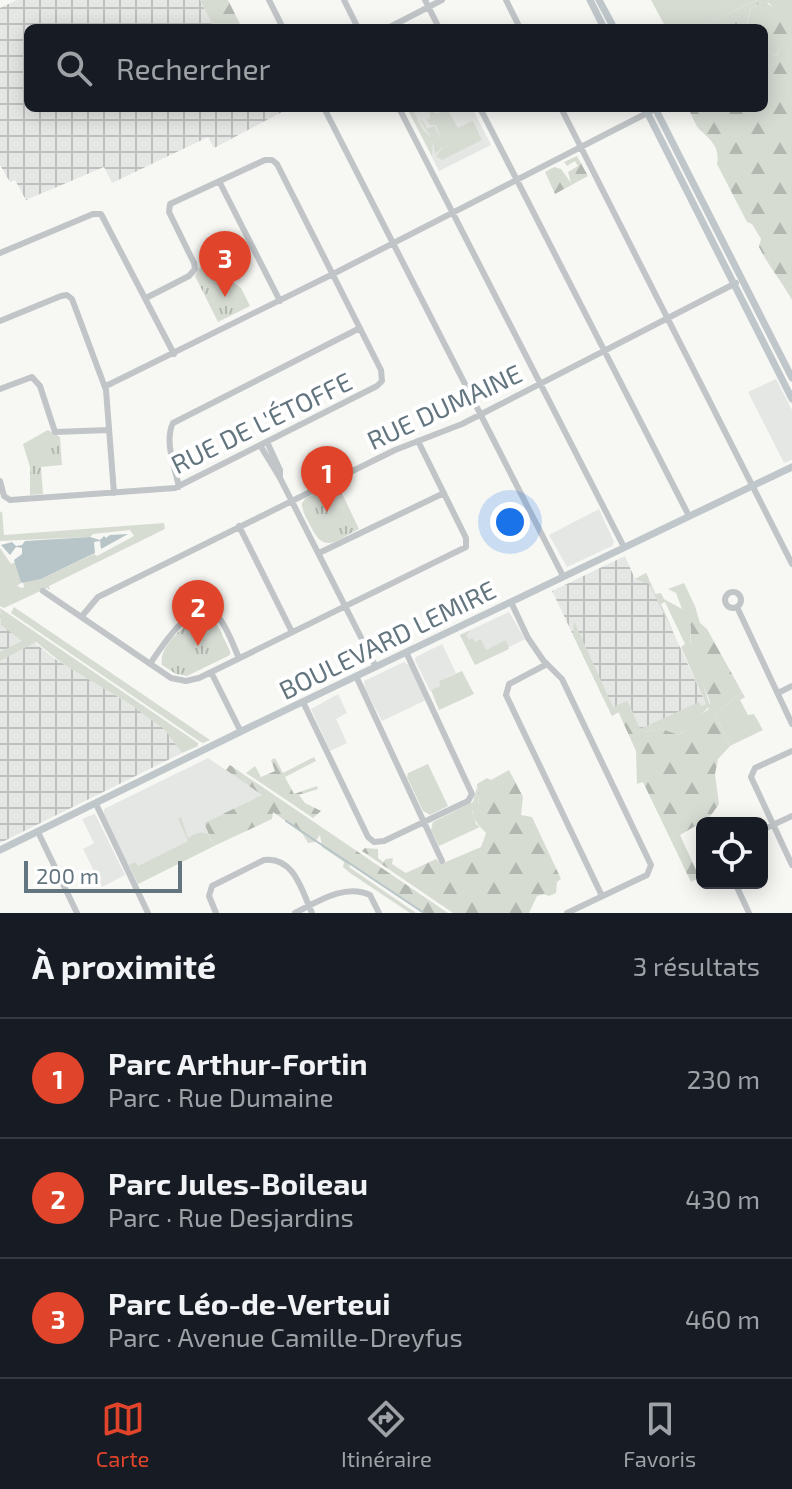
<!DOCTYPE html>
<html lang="fr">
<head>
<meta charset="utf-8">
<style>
	:root { --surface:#171b24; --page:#20242c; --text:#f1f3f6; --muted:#9ea1a6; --line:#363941; --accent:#e0442b }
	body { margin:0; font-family:"Exo 2",sans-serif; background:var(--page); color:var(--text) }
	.controls { position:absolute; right:24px; bottom:24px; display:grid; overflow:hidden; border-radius:12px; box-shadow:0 4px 20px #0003 }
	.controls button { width:72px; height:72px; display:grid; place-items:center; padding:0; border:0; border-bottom:2px solid var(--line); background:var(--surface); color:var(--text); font:40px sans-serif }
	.scale { position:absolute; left:24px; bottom:20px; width:158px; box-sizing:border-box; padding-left:8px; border:4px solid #63757f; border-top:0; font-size:22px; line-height:28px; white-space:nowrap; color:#63757f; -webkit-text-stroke:6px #fff; paint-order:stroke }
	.you { position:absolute; left:510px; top:522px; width:28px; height:28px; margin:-20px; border:6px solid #fff; border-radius:50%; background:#1a73e8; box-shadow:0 0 0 12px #1a73e833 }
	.badge { display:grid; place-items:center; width:52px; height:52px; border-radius:50%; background:var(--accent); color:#fff; font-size:26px; font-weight:700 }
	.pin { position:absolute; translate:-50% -66px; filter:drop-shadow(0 2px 4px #0008) }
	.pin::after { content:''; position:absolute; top:42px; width:28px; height:24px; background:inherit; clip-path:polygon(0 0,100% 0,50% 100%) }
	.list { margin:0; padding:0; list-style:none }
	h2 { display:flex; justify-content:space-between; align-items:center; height:104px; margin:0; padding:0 32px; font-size:34px }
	h2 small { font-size:26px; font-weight:400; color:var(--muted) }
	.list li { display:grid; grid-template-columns:52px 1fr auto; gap:24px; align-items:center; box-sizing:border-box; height:120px; padding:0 32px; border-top:2px solid var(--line) }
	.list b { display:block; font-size:30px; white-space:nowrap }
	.list p { margin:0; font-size:26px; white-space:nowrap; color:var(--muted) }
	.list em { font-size:26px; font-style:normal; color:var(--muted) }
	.icon { flex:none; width:44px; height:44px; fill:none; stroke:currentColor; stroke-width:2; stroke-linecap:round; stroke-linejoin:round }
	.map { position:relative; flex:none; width:792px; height:913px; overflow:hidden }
	.search { position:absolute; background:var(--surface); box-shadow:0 4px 20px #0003; left:24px; right:24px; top:24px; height:88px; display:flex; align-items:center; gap:20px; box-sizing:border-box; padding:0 28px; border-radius:12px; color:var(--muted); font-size:30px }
	.sheet { height:464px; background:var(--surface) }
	nav { display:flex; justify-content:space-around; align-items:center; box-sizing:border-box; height:112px; border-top:2px solid var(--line); background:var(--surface); font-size:22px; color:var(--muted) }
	nav a { display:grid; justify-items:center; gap:4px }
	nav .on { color:var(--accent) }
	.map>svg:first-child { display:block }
	.built { fill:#e5e7e5 }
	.industrial { fill:url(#industrial-grid) }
	.green { fill:#d7dcd3 }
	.forest { fill:url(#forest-firs) }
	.park { fill:url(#park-tufts) }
	.water { fill:#b7c5c8 }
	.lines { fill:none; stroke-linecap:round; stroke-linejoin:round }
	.stream { stroke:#b7c5c8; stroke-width:2 }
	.minor { stroke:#c1c5c8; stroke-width:6 }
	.major { stroke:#bfc7cb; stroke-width:7 }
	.labels { text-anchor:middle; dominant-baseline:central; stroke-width:8; stroke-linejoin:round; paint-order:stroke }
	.street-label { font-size:26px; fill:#63757f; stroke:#fff }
</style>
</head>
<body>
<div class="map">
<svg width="792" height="913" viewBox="0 0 792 913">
	<defs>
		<pattern id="industrial-grid" width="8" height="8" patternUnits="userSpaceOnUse" patternTransform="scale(2)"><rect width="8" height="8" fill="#e5e7e5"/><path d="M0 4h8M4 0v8" fill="none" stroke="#bdc0bf"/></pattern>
		<pattern id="forest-firs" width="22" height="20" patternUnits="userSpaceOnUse" patternTransform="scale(2)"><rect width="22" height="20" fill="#d7dcd3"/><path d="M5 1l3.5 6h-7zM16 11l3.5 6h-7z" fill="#b2b7b0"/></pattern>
		<pattern id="park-tufts" width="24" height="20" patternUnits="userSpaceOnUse" patternTransform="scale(2)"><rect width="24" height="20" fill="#d7dcd3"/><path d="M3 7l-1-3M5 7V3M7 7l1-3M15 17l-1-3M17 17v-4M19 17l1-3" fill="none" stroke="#b2b7b0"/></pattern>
	</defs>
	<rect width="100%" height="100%" fill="#f7f7f4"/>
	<path class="built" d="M407,108h65l19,37 -52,26z
		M776,379l16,31v50l-8,3 -36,-71z
		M599,509l15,33 -2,4 -45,21 -18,-32z
		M509,612l16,27 -50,26 -15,-30z
		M442,644l14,29 -17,8 2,5 -11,5 -15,-31 1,-3z
		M404,662l6,4 16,34 -44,21 -17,-32 -1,-8z
		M338,694l9,19 -11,6 11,24 -17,8 -19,-42z
		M208,758l55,37 -59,28 10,23 -76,38 -34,-69v-6z
		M95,814l30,61 -23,12 -19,-38 11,-6 -12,-24z"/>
	<path class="industrial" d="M17,0h183l14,28h-186v80h254l2,3 -70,37 -6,-11 -96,46 -8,-16 -78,33 -11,-20 -5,2 -10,-17v-157z
		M625,556l10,23 11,-6 60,131 -39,18 -27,7 -22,-18 -6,5 -60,-125z
		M0,615l55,44 73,44 37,26 17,24 -182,90z"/>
	<path class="green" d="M651,0h106l-59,28h-32z
		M761,2h5l6,5 -1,23 8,14 -2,12 -13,-6v-22h-14l-3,-4 4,-16z
		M407,108h5l11,22 8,7 -12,-18 5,3 3,7 7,-3 6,11 -4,-12h-6l-4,-6 4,-1v-10l6,6 11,-5 11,19 14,-7 2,2 8,17 -40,20 -6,-4 8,-10 -9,8 -2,-13 -1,15z
		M2,511l2,24 160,-12 1,6 -116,57 1,4 -3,-2 -43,20 -4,-2v-58l11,16 4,-2 6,21 -4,3 5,2 2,-1 -1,-5 18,-3 53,-25 3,2 37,-20 -4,-6 -37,4 -3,3 -90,4v-28z
		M646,573l9,21 6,-1 3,6 18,10 -6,-16 -8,-4 16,-6 11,23 -8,10 4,11 -1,16 20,63 -31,29 -17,-6 -18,3 -4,-3 59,-27 2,4 5,-2 -25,-57 4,-3 -20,-42 -4,2 15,34 -27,-54 -14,-5z
		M14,607l196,133 -7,3 -4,-2 -188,-128z
		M0,608l198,135v3l-16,7 -18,-24 -36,-26 -65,-39 -27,-22 -36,19v-9l22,-11 -21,-16z
		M574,621l39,86 14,-6 3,5 -18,10 -39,-81z
		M471,630l-5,5 3,5 3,-2 3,4 6,-3 5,11 20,-10 3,9 -34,16 -15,-30z
		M462,671l12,23 -35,16 -8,-20 9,-4 -1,-5z
		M742,692l3,5 -5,3 8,15 6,-1 9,16 -33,16 -15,-32z
		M428,764l20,42 -18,9 -7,-4 -16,-34 1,-4z
		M477,787l2,19 -7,6 4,12 4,3 -41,19 -8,-16 2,-8 40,-20z
		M181,817l7,21c7,-4 10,-7 20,-4l6,12 -76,38 -9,-19 6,-3 3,4 50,-25 -10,-22z"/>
	<path class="forest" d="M200,0h28l14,28h-28z
		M757,0h35v300c-11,-20 -23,-33 -33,-53l2,-8 -9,-15 -5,-2 -30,-58c3,-16 -5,-23 -16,-33 -6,-5 -9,-16 -13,-23h76v-58l13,6c5,-15 -7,-20 -8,-34 0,-5 2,-10 3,-15l-3,-4 -8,-1 -10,6 -4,15 3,5h-52z
		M577,156l11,20 -33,18 -10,-22 9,-5 7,2 10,14 -3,-11 10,-6 -3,-5 -8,5 -3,-4z
		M695,606l5,17 7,6 35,63 -27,22 15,32 -12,13 -3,15 4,30 -10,14 -29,17 17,37 1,6 -7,4 -48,-100 -6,2 -1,-33 -18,-40 12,-5 10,23 4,3 18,-3 17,6 4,-3 1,-9 24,-13 2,-8 -20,-51 1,-24 -5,-11z
		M314,757l2,4 -31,16 9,17 23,-8 1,3 -19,6 6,8 16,8 -8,7 -67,-45 9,-7 6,11 14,-6 -4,-11 4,-2 8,15z
		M230,765l218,148h-23l-74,-49 -2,3 67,46h-6l-60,-40 -7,-6 1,-5 -22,-15 -2,-12 -5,7 -7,1 -6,-10 -29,-21 -1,7 -58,27 -10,-23 58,-28 -36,-25z
		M509,770l14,27 -2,18 11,2 29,62 -4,3 -1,11 -7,3 -5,-2 -7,2 -8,17h-76l-91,-62 3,-3 13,1v9l5,4 3,-3 7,-1 -1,6 14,9 30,-14 5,5 40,-17 5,-14c-7,-8 -17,-15 -12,-27h5l-2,-22 10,-6 4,2z"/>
	<path class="park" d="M221,257l12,18 1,8 7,5 9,18 -32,16 -23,-46 4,-8z
		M48,430l12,7 2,28 -21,2 2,27 -13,1v-28l-7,-23z
		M337,483l22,46c-23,11 -34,26 -48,-2 -4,-8 -9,-15 -9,-24l4,-5z
		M203,616l12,4 15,31v4l-43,21 -11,-2 -14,-9c-4,-20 25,-42 41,-49z"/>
	<path class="water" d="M128,534l-27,15 -1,-8 -6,1 1,11 -54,26 -20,4 -7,-23 8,-6v-6l-6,-1 -6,8 -9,-10 11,-3 4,4 6,-1 3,-4 65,-4 10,3 4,-4 2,2 4,-3z"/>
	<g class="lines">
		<path class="stream" d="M286,821l138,92"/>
		<path class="minor" d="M269,0l14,28
			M344,0l14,28
			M425,0l14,28
			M506,0l14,28
			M388,28l54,-28
			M324,108l239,468
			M399,108l225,439
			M480,108l209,408
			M561,108l231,456
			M220,183l60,118
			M0,253l93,-39h8l73,140
			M0,321l61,-25 6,-1 5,4 34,91 8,103
			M106,386l227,-112 322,-165
			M0,389l32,-12 8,9 15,46 54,-2
			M267,442l13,28v8
			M260,445l20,33 96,189
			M0,481l4,15 6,4 165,-12 202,-102 5,-5 -1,-11 -104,-206 -5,-4h-7l-95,44 -1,8 25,51 1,6 -6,7 -43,22
			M179,487c-4,-19 -15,-46 -6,-64l187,-95
			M239,526l53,106
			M319,553l125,-60
			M43,591l128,87 15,3 13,-3 267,-131v-9l-48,-97
			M725 600a8 8 0 1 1 16 0a8 8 0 1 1-16 0Z
			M511,602l17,36 15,22 19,19 89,186 -4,10 -80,38
			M737,607l55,117
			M82,616l16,-19 297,-147 67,-26 274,-141
			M150,664c10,-15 47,-75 69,-46 9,11 14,27 20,40
			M547,664l-38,20 -3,11 96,201
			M211,672l30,60
			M356,676l86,185
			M778,693l14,-7
			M303,702l65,135 6,5 10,-1 84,-40 4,-7 -66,-142
			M792,751l-37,17 -4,9 41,88
			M96,804l52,109
			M762,830l30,-14
			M38,832l39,81
			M735,883l14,30
			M216,913l-7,-17 3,-10 52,-26c30,-4 38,31 48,53
			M295,913c22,-11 50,-30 75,-18l9,18"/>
		<path class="major" d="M590,0l14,28
			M599,0l15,28
			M645,108l147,291
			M655,108l137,270
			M0,850l248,-122 544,-261"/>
	</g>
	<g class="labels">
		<g class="street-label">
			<text transform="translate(444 406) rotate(-25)">RUE DUMAINE</text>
			<text transform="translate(261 422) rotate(-26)">RUE DE L'ÉTOFFE</text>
			<text transform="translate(387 639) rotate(-26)">BOULEVARD LEMIRE</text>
		</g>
	</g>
</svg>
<div class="controls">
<button><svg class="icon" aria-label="locate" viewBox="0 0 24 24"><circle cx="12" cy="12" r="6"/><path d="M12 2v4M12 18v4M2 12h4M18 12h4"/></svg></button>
</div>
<div class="scale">200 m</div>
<div class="you"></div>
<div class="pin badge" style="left:327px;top:512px">1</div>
<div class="pin badge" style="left:198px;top:646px">2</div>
<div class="pin badge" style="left:225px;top:297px">3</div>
<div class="search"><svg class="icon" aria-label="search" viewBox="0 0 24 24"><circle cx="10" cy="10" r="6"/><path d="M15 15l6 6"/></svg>Rechercher</div>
</div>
<section class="sheet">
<h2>À proximité<small>3 résultats</small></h2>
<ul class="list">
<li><span class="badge">1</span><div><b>Parc Arthur-Fortin</b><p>Parc · Rue Dumaine</p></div><em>230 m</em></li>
<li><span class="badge">2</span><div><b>Parc Jules-Boileau</b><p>Parc · Rue Desjardins</p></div><em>430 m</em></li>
<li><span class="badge">3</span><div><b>Parc Léo-de-Verteui</b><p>Parc · Avenue Camille-Dreyfus</p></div><em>460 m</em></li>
</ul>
</section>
<nav>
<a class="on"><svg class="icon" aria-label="map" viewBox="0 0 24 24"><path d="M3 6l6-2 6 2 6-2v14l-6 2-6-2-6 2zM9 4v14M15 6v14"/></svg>Carte</a>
<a><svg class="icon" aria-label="directions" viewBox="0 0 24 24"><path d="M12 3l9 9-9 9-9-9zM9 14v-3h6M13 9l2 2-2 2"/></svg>Itinéraire</a>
<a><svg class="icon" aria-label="saved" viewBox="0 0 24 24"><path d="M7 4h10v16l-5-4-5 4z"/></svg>Favoris</a>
</nav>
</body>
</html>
